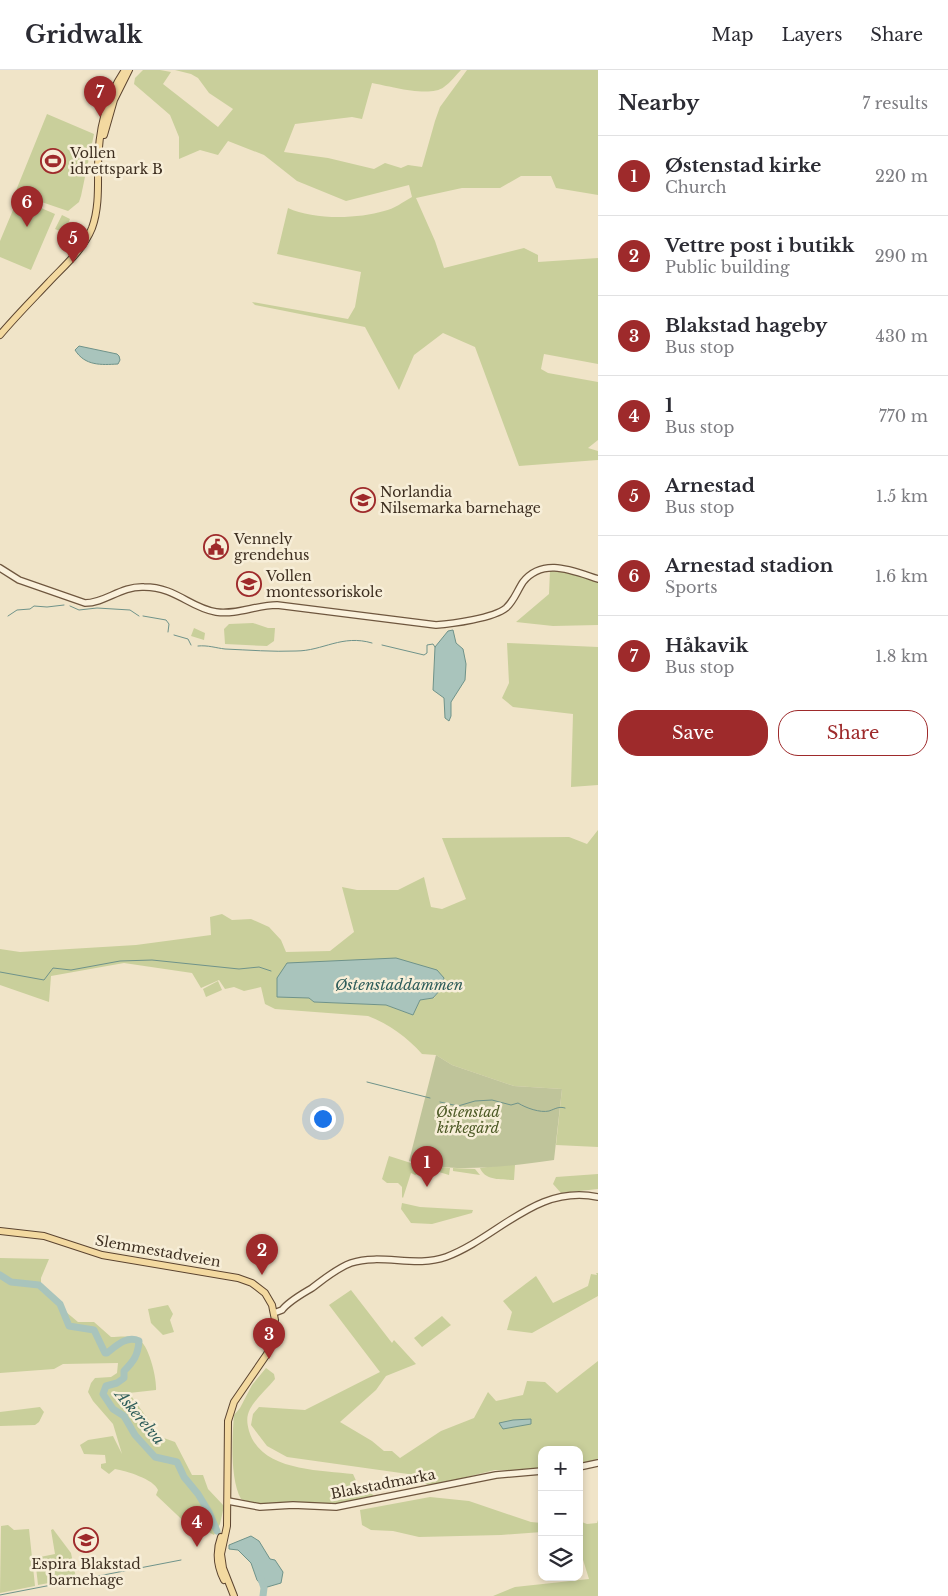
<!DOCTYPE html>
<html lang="en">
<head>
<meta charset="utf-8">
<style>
	:root { --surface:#fff; --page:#f2f2f3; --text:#2b2b33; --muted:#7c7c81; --line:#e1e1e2; --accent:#9e2a2b }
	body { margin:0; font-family:"Libre Baskerville",serif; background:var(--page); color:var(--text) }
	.controls { position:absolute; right:15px; bottom:15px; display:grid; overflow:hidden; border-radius:10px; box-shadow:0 2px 8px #0003 }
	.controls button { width:45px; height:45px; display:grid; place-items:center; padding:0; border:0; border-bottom:1px solid var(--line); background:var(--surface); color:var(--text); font:25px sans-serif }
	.you { position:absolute; left:322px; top:1048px; width:18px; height:18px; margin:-12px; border:4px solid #fff; border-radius:50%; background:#1a73e8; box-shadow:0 0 0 8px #1a73e833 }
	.badge { display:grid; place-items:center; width:32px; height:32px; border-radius:50%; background:var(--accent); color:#fff; font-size:16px; font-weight:700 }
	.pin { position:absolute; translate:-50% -41px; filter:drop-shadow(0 1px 2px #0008) }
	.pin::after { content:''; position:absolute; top:26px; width:18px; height:15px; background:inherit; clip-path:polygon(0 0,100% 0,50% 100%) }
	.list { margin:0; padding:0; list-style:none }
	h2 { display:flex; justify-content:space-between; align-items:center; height:65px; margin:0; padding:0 20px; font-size:21px }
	h2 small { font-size:16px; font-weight:400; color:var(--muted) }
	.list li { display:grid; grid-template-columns:32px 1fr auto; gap:15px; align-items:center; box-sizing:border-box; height:80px; padding:0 20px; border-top:1px solid var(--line) }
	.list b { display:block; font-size:19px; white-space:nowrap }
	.list p { margin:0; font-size:16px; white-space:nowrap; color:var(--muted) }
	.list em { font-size:16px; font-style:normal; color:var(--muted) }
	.actions { display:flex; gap:10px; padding:15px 20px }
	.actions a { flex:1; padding:11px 0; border:1px solid var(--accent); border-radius:20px; text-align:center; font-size:18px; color:var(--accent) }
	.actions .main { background:var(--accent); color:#fff }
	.icon { flex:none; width:28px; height:28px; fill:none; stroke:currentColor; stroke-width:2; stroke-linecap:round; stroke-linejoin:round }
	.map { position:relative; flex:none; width:598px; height:1526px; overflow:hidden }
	header { display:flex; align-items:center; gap:30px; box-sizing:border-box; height:70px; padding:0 25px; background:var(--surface); border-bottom:1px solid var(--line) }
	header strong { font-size:24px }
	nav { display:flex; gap:28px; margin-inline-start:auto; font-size:18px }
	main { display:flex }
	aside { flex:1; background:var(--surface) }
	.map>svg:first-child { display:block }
	.green { fill:#c9cf9b; fill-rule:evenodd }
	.cemetery { fill:#bfc49a }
	.water { fill:#a9c4bc; stroke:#6f938a }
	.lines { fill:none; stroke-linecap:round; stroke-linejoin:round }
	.stream { stroke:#6f938a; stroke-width:1 }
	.river { stroke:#a9c4bc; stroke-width:7 }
	.secondary-casing { stroke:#6f573f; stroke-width:8 }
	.primary-casing { stroke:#5b4430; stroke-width:8 }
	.secondary { stroke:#faf1dc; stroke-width:5.5 }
	.primary { stroke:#f3d9a0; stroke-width:6 }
	.labels { text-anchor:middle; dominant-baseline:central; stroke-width:5; stroke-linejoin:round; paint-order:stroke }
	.poi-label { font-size:14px; fill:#3d2e20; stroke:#f7eed8; text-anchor:start }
	.park-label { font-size:14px; font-style:italic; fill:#4d5a26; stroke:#f7eed8 }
	.street-label { font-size:14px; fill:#3d2e20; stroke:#f7eed8 }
	.water-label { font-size:15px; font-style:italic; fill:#2f5d5a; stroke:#f7eed8 }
</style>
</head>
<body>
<header>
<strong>Gridwalk</strong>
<nav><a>Map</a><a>Layers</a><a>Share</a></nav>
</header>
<main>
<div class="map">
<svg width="598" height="1526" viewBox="0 0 598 1526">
	<rect width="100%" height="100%" fill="#f0e4c8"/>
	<path class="green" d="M143,0h17l11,2 -8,12 55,43 15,-18 -24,-16 -11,-15 -7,-4 -16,-4h286c-5,5 -10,12 -17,17 -14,11 -55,-1 -72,-4l-10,36 -10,-2 -57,7 -11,28 44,6 46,11 11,-6 16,5 7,-3 14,2 13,-46 5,-14 27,-37h131v125l-42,-7 -5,-12h-30l-21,12h-38l-46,10 19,43 9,27 80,-20 14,7v7l60,-4v106l-54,-10 -3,15 7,4 50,9v58l-10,8 10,3v9l-79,6 -44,-119 -32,-14 -29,22 -15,35 -34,-63 -110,-22 -3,-3 96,17 7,-12 6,-35 -84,-18 11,-46c25,12 70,11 96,3 10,-2 19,-9 28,-14l-3,-12 -63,16 -49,-20 -33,-26 -36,-14 -10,14 -18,-5 -21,9v-22l-9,-22 -36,-31 1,-6z
		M47,44l47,20 -13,62 -2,6 -11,9 -53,-18z
		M18,128l37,16 -24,56 -31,-13v-16z
		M62,145l8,4 -6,14 -9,-4z
		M550,500h12l36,10v45l-45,1 -37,-4 33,-28z
		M253,553l15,5h7l-1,13 -7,5 -42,-2 -1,-15 5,-5z
		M194,558l11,5 -1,7 -13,-4z
		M507,573l91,4v138l-27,2 2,-73 -60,-7 -11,-9 7,-15z
		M598,760v317l-42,-2 6,-56 -48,-3 -62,-21 -16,-10 -14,-1c-14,-16 -33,-30 -54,-38l-93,-7 -10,-5 -4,-17 -17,4 -10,-4 -9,2 -6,-9 -18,8 -9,-15 -68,-10 -73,13 -2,26 -49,-17v-36l20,3 116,-7 75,-10 -1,-18 12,-3 10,6 19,-1 18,8 12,13 5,12 44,-1 24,-19 -12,-45 15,3h41l26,-13 7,30 11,2 24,-10 -24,-61 127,-1 18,7zM441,918l-7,10 -14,2 -7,15 -27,-10 -72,-3 -5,-4z
		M218,911l4,9 -16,7 -3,-8z
		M389,1086l22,7v2l2,1 1,-3 13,2 -3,7 -9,3 -4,-2 -8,25 -1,-1v-10l-4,-4h-11l-5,-4z
		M502,1095h13l-1,15c-12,-1 -29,1 -34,-12z
		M430,1096l20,2 -1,7 -20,-6z
		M453,1098l22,1 5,6 -27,-4z
		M598,1104v15l-37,4 -8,-9 3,-7z
		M402,1133l18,4 53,3 -1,3 -40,11 -21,-1 -10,-14z
		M0,1188l49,1 -8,19v13l37,31h16l17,15c8,0 20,-2 27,2 11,5 19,40 18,51l-27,3 32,44 14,5 17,33h11l5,14 16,17 -4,18 -6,11 -10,-5 -9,2 -39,-37 2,-5c-4,-11 -32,-19 -43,-21l-6,5 -8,-6v-4l5,-1 -1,-8 -21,-1 -4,-9 8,-5 25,-4 9,18 -9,-30 -20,-23 -5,-9 3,-9 4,-5 16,-1 6,-4 1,-10 -55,1 -9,5 -54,4z
		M596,1203h2v23l-66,37 -25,-3 5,-18 -9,-11 33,-25 17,27 35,-17 3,-12 6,1z
		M351,1220l41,53 2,-3 22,24 -30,12 -10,14 -36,32 32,19 12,10h8l8,7 41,-27 33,-13 14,-26 8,9 27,-6 4,-14 18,1 12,11 41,-32v101l-19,4v-16h-37v20h-47l-65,16 -22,-12 -121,-17 -20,-11 -16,-21 2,-11 6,-7 46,3 75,-38 -51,-67z
		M168,1235l5,9 -3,6 4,12 -11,3 -12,-12 -3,-14z
		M442,1246l9,9 -29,22 -8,-9z
		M266,1298l8,6 1,5c-8,10 -19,19 -25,30 -4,8 -3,14 -1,22 12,40 70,39 104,43l9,20 9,-1 3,3 -34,9 -85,-1 -14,-5c-11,-20 -9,-60 -7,-84l6,-7 12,-23z
		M40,1337l4,5 -5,10 -4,3 -35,1v-14z
		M430,1427l39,4 62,21 11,1v9l-41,3 -82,2 -26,-6 -22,-1 -9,-5 -2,-15z
		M598,1450v76h-105l22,-9 74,-8 -10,-32v-26l8,3 10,-1z
		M8,1455l6,5 15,-1 6,57 -35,7 1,-67z
		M53,1459l18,24 5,25 -38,7 -3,-27 20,-4 -4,-24z"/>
	<path class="cemetery" d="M436,985l16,10 62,21 48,3 -8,71c-43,6 -104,14 -145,1z"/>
	<path class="water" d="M79,276l38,8 2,2 1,4 -2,4c-17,1 -33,2 -43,-14z
		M453,560l3,13 7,6 3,15 -1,16 -14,22v14l-2,5 -4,-3 -1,-20 -11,-8 2,-43 13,-16z
		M396,888l41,12 7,8 -3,11 -8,9 -13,2 -7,15 -27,-10 -72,-3 -5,-4 -32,-1v-19l10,-15z
		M531,1349v5l-28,5 -4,-6 14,-3z
		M251,1466l8,5 11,18 5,1 8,12 -2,11 -17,5 -7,-8 -6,-17 -13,-13 -9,-1v-4z"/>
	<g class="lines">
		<path class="stream" d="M70,536l9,4 18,-2 33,2 9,6
			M8,546l9,-6 13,-1 4,-3 13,1 17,-2
			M143,546l23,4 3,4 -1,8
			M174,565l14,4 3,6
			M382,575l42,10 3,-2v-8l6,-1 2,3
			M198,576c10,-1 18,2 27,3 24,1 47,3 71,2 27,0 46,-17 76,-8
			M0,902l44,8 9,-12 18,2 49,-9 32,-1 87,9 20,-2 12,4
			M367,1012l63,16
			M440,1032l18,4 17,-5 17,-1 19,5 7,-2c8,5 22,10 31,8 6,-2 10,-5 16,-3
			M0,1525l181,-35"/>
		<path class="river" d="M0,1205l11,7 28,3 21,19 9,22 25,4 11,23h2c9,-7 20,-18 32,-12 -1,14 -5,20 -15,30v7l-7,5 -11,3 -3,8 10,15 11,7 11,19 20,22 22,5 7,15 14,17 11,18 8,19
			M261,1509l3,9 -1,8"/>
		<defs>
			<path id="secondary" d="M0,498l19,12 66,23c21,0 35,-17 59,-16 32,0 46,21 72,25 22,3 40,-7 61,-7l159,20c16,-1 58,-7 70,-17 8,-7 11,-17 17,-26 20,-25 50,-11 75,-3
				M274,1243l8,-3c7,-9 20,-16 30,-22 12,-9 25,-20 39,-25 31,-10 64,5 95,-6 53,-20 90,-73 152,-60
				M579,1397l19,-4
				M228,1431l32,6 33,-2 43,2 160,-32 46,-4"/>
			<path id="primary" d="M104,65l10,-35 15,-30
				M0,265c16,-19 33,-36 49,-53 16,-17 34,-32 43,-54 7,-19 6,-41 6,-60 0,-36 7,-69 27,-98
				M0,1161l44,5 58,19 136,23 14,5 13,10 7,12 3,15 -2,19 -6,15 -33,48 -6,19 -1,105 -6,28 2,14 11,28
				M221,1467c-6,16 -4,29 3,43"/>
		</defs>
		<use href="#secondary" class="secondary-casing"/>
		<use href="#primary" class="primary-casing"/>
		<use href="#secondary" class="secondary"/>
		<use href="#primary" class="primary"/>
	</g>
	<defs>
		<symbol id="stadium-ring" viewBox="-11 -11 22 22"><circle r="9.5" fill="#f7eed8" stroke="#9e2a2b" stroke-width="1.5"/><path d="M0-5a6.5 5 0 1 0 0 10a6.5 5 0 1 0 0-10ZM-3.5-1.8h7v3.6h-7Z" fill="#9e2a2b"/></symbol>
		<symbol id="school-ring" viewBox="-11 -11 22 22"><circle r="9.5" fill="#f7eed8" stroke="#9e2a2b" stroke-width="1.5"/><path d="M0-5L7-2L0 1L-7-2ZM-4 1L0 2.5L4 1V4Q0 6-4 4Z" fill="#9e2a2b"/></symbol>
		<symbol id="civic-ring" viewBox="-11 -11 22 22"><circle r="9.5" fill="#f7eed8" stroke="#9e2a2b" stroke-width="1.5"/><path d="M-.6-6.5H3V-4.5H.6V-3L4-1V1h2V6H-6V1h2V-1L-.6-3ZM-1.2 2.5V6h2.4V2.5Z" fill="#9e2a2b"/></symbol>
	</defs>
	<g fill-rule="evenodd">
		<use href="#stadium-ring" x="39" y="77" width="28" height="28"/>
		<use href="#school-ring" x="349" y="416" width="28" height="28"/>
		<use href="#civic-ring" x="202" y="463" width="28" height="28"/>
		<use href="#school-ring" x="235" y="500" width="28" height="28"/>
		<use href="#school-ring" x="72" y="1456" width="28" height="28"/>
	</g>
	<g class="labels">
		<g class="poi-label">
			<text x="70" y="83">Vollen<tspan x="70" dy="16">idrettspark B</tspan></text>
			<text x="380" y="422">Norlandia<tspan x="380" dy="16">Nilsemarka barnehage</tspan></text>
			<text x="234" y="469">Vennely<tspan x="234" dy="16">grendehus</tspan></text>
			<text x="266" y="506">Vollen<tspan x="266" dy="16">montessoriskole</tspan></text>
			<text x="86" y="1494" text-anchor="middle">Espira Blakstad<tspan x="86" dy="16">barnehage</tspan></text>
		</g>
		<g class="park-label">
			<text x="468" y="1042">Østenstad<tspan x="468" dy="16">kirkegård</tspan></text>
		</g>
		<g class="street-label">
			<text transform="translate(158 1181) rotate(10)">Slemmestadveien</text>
			<text transform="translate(383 1414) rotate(-11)">Blakstadmarka</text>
		</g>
		<g class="water-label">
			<text x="399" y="914">Østenstaddammen</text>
			<text transform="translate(140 1347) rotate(50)">Askerelva</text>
		</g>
	</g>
</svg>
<div class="controls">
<button>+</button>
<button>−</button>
<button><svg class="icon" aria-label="layers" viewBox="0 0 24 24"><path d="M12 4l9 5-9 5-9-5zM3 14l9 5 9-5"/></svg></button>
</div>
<div class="you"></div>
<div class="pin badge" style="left:427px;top:1117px">1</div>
<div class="pin badge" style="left:262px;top:1205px">2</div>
<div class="pin badge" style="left:269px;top:1289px">3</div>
<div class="pin badge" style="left:197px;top:1477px">4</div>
<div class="pin badge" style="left:73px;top:193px">5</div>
<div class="pin badge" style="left:27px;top:157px">6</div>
<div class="pin badge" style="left:100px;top:47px">7</div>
</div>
<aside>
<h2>Nearby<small>7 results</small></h2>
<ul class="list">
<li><span class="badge">1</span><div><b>Østenstad kirke</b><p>Church</p></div><em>220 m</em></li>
<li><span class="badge">2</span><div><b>Vettre post i butikk</b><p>Public building</p></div><em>290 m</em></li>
<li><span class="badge">3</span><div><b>Blakstad hageby</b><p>Bus stop</p></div><em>430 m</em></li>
<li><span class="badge">4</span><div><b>1</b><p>Bus stop</p></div><em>770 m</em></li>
<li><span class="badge">5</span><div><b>Arnestad</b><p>Bus stop</p></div><em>1.5 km</em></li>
<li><span class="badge">6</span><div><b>Arnestad stadion</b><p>Sports</p></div><em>1.6 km</em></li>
<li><span class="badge">7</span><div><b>Håkavik</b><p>Bus stop</p></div><em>1.8 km</em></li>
</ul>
<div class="actions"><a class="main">Save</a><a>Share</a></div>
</aside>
</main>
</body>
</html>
